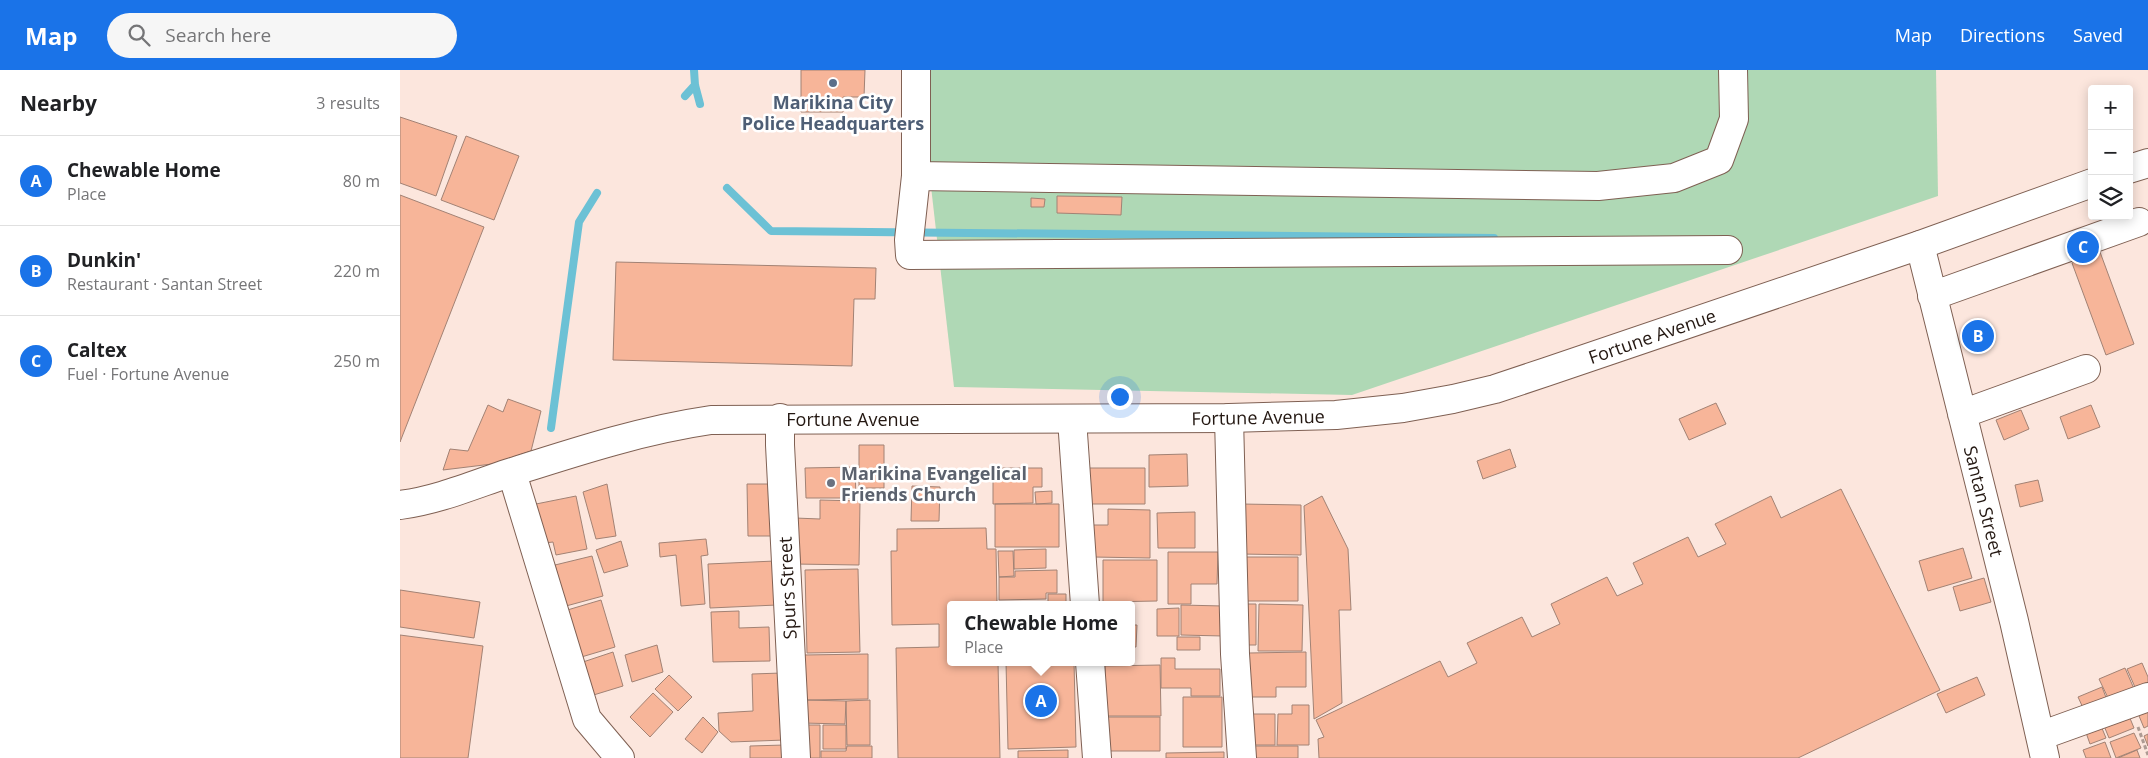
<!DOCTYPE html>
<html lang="en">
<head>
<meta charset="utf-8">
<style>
	:root { --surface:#fff; --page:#f6f6f6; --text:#202124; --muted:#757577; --line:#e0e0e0; --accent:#1a73e8 }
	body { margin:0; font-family:"Open Sans",sans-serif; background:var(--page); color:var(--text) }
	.controls { position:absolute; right:15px; top:15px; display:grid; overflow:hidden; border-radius:5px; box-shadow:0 2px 12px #0003 }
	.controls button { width:45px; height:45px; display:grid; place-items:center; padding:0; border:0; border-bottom:1px solid var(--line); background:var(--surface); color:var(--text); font:25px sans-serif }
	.you { position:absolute; left:719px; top:326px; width:18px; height:18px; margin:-12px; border:4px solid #fff; border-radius:50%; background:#1a73e8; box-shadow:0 0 0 8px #1a73e833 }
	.badge { display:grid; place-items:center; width:32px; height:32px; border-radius:50%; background:var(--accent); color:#fff; font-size:16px; font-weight:700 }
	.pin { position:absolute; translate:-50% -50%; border:2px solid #fff; box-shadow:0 1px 5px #0006 }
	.popup { position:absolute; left:547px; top:531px; width:188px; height:65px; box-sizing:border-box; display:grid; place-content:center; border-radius:5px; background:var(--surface); filter:drop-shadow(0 1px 4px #0005); font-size:16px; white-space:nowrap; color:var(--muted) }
	.popup b { font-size:19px; color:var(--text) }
	.popup::after { content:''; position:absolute; left:50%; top:100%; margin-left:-10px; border:10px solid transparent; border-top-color:var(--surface) }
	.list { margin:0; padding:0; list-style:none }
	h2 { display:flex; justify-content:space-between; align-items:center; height:65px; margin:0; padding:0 20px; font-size:21px }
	h2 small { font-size:16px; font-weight:400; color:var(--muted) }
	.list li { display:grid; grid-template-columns:32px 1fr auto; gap:15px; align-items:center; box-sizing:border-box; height:90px; padding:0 20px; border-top:1px solid var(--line) }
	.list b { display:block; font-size:19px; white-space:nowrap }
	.list p { margin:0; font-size:16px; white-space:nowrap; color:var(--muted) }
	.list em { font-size:16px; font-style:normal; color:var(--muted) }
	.icon { flex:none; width:28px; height:28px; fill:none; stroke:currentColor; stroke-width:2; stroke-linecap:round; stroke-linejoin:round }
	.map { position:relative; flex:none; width:1748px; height:688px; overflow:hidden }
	header { display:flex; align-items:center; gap:30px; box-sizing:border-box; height:70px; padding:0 25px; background:var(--accent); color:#fff }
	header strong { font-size:24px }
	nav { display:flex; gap:28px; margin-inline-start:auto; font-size:18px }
	.search { width:350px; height:45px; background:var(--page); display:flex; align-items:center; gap:12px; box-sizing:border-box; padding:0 18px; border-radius:28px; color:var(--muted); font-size:19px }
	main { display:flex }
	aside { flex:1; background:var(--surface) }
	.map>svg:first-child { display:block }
	.green { fill:#afd8b5 }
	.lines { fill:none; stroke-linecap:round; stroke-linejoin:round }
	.stream { stroke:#6cc1d5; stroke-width:8 }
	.building { fill:#f7b599; stroke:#a28274 }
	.minor-casing { stroke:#7f6053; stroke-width:30 }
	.major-casing { stroke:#7f6053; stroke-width:30 }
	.path { stroke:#ad9b93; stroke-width:3; stroke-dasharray:4 2.5; stroke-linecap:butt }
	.minor { stroke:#fff; stroke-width:28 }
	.major { stroke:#fff; stroke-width:28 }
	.service-dot { fill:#5c6f8a; stroke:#fff; stroke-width:2 }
	.worship-dot { fill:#6b7280; stroke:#fff; stroke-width:2 }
	.labels { text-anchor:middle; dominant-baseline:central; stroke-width:5; stroke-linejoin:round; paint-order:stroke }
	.service-label { font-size:18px; font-weight:bold; fill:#4e5e75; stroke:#fff }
	.street-label { font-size:18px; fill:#231711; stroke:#fff }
	.worship-label { font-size:18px; font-weight:bold; fill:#5b616d; stroke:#fff; text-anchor:start }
</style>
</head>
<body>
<header>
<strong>Map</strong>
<div class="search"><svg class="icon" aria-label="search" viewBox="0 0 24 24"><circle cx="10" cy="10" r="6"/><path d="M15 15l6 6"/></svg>Search here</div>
<nav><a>Map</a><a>Directions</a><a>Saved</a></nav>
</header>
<main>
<aside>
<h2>Nearby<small>3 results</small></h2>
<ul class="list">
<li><span class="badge">A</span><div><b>Chewable Home</b><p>Place</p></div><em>80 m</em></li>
<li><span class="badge">B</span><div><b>Dunkin'</b><p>Restaurant · Santan Street</p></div><em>220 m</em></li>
<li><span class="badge">C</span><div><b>Caltex</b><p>Fuel · Fortune Avenue</p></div><em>250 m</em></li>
</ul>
</aside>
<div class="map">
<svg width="1748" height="688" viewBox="0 0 1748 688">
	<rect width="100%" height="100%" fill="#fce6dd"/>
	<path class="green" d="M531,0h1005l2,126 -586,199 -398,-8 -28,-244z"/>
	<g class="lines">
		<path class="stream" d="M294,0l1,15 5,19
			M285,26l10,-11
			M327,118l44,43 723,7
			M151,358l28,-206 18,-29"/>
	</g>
	<path class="building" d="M401,0h64l-1,27h-21v15h-42z
		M0,47l57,19 -21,60 -36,-13z
		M66,66l53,20 -25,64 -53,-20z
		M0,125l84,32 -84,215z
		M657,126l65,1 -1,18 -64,-2z
		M631,128l14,1 -1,8h-13z
		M1700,182l34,92 -28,11 -34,-92z
		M216,192l260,6 -1,31h-21l-2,67 -239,-6z
		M108,329l33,12 -10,40 -39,13 -49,6 7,-21 18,2 20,-46 15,7z
		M1316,333l10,21 -37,16 -10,-21z
		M1691,335l9,22 -32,12 -8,-22z
		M1621,340l8,19 -25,11 -8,-20z
		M459,375h25v43h-25z
		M1110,379l6,18 -33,12 -6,-18z
		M787,384l1,32 -39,1v-32z
		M455,397l1,31h-50l-1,-30z
		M593,398h49v19h-9v16l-40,1z
		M688,398h57v36h-57z
		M1638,410l5,21 -23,6 -5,-22z
		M207,414l9,52 -20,3 -13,-47z
		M347,414h25v52h-24z
		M512,416l28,1 -1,34h-28z
		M1441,419l99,201 -142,68h-479l-1,-19 6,-2 -8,-17 124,-59 8,16 29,-14 -10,-20 55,-26 10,20 28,-13 -9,-20 56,-27 10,19 26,-12 -10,-21 55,-26 10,20 28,-13 -11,-20 56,-28 10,22z
		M652,421v12l-16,1 -1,-12z
		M176,426l11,53 -31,6 -3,-13 -8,1 -9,-39z
		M922,426l26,53 3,61h-12l3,93 -28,16 -10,-213z
		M420,430l40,1 -1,64 -65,-1 1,-46 25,1z
		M595,434h64v43h-64z
		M841,434l60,1v50l-61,-1z
		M708,439l42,1v48l-57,-1v-32h15z
		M795,442v36h-37l-1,-35z
		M586,458l1,21h9l1,56h-46v57h47l2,96h-102l-2,-110 43,-1v-23l-47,1 -1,-74h6v-22z
		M306,469l2,16 -7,1 4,48 -24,2 -5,-51 -16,2 -1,-14z
		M221,471l7,25 -24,7 -8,-23z
		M1563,478l9,30 -44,13 -9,-30z
		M646,479v19l-32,1v-19z
		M598,481h15l1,25 -15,1z
		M768,482h50l-1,32h-26v20h-23z
		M192,486l11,40 -37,10 -11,-41z
		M846,487h52v44h-52z
		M703,490h54v41l-54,1z
		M375,491l2,44 -67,3 -2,-44z
		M458,499l2,83 -53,1 -2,-83z
		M657,500v23h-11v6l-47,1v-23h16v-6z
		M1584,508l7,24 -31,9 -7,-24z
		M0,520l80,12 -6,36 -74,-11z
		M648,524h18v11h-66v-3h48z
		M201,530l14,47 -37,11 -14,-47z
		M844,534h12v41h-12z
		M859,534l44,1 -1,46h-44z
		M781,535l42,1v30l-42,-1z
		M779,538v28h-22v-27z
		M339,541v17l30,-1 1,34 -57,1 -2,-50z
		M731,555h6l-1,22h-5z
		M0,565l83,11 -15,112h-68z
		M777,567h23v13h-23z
		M257,575l6,27 -31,10 -7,-27z
		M213,582l10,34 -36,11 -10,-33z
		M906,582v35h-30v10h-27v-44z
		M468,584v45l-63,1 -1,-45z
		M761,588h14v11h45v27h-29v-8h-30z
		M606,592h68l2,85 -68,2z
		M1742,593l6,14v13l-10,4 -11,-25z
		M760,595l1,51h-56v-50z
		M1725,598l10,23 -25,11 -11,-23z
		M382,603l3,67 -54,2 -12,-11 -1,-18 35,-2 -1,-37z
		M269,605l23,22 -14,14 -23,-22z
		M1577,607l8,18 -39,18 -9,-19z
		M1702,617l5,13 -23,10 -6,-13z
		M253,623l20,19 -23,25 -20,-20z
		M783,627h39v50h-39z
		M403,630l43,1 -1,23 -43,-1z
		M470,630v45h-23l-1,-44z
		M892,635h17v40h-32l1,-31h14z
		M1748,636v20l-4,2 -7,-17z
		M1727,641l7,17 -25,10 -7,-17z
		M852,644h23v31h-22z
		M303,647l15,15 -16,21 -17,-14z
		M708,647h52v34h-52z
		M1699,651l7,17 -16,6 -6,-17z
		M403,655h17v33h-17z
		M423,655h23v24h-23z
		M1734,663l7,15 -25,10 -6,-16z
		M1748,664v12l-4,-10z
		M1705,672l6,16h-25l-3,-8z
		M385,675v13h-35v-12z
		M447,676h25v12h-51v-7h25z
		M854,676h44v12h-44z
		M668,680v8h-50v-7z
		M1737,680l3,8h-22z
		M824,682v6h-58v-5z"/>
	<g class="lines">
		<defs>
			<path id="minor" d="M516,0v106l-7,64 1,15 818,-5
				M516,106l682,10 76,-8 45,-18 15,-41 -1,-49
				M1520,175l94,376 31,137
				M1532,226l207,-74
				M1562,344l124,-45
				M380,348v27l16,313
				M829,348l6,236 7,104
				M672,349l13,186
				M112,403l75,246 33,39
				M690,592l7,96
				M1640,666l108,-39"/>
			<path id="major" d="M1729,99l19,-6
				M0,435c38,-5 73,-20 109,-32 66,-21 133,-43 202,-53l518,-2 107,-3 67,-7 50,-9 42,-10 51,-17 374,-127 172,-62"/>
		</defs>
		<use href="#minor" class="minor-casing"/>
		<use href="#major" class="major-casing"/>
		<path class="path" d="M1738,657l10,28"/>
		<use href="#minor" class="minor"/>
		<use href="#major" class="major"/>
	</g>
	<circle class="service-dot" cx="433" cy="13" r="5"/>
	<circle class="worship-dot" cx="431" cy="413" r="5"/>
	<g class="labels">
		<g class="service-label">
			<text x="433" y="32">Marikina City<tspan x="433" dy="21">Police Headquarters</tspan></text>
		</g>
		<g class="street-label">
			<text transform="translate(1252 266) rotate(-19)">Fortune Avenue</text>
			<text transform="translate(858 347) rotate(-1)">Fortune Avenue</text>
			<text x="453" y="349">Fortune Avenue</text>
			<text transform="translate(1584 431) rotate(76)">Santan Street</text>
			<text transform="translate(387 518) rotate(-93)">Spurs Street</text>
		</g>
		<g class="worship-label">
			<text x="441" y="403">Marikina Evangelical<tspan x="441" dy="21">Friends Church</tspan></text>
		</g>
	</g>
</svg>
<div class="controls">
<button>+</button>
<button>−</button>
<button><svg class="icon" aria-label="layers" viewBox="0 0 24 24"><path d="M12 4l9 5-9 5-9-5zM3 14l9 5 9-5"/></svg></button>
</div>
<div class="you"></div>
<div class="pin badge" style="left:641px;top:631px">A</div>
<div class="popup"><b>Chewable Home</b>Place</div>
<div class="pin badge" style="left:1578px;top:266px">B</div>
<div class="pin badge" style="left:1683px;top:177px">C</div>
</div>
</main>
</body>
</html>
